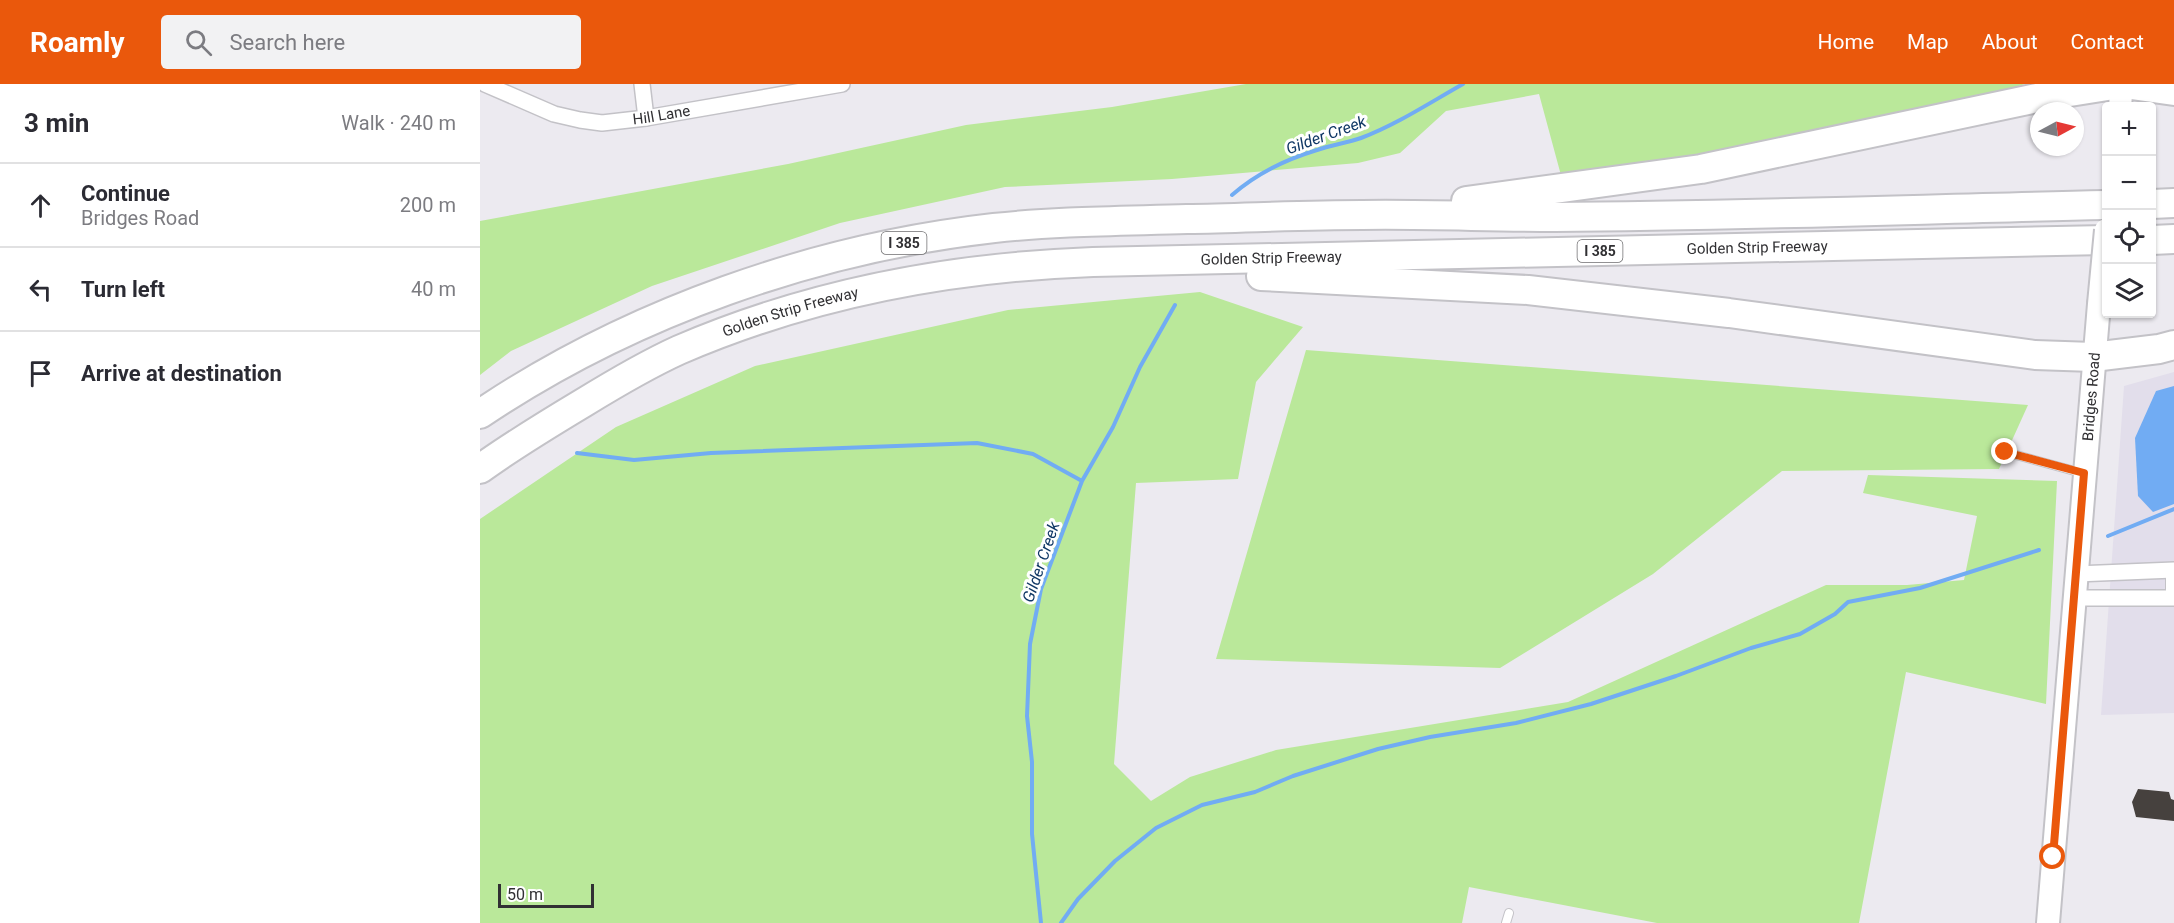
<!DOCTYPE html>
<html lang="en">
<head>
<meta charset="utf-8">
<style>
	:root { --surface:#fff; --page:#f2f2f3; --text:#2b2b33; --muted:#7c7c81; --line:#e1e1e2; --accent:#ea580c }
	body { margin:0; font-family:Roboto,sans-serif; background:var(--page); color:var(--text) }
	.controls { position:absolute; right:18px; top:18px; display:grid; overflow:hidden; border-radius:6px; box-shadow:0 2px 4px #0004 }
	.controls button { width:54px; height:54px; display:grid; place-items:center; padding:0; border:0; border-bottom:2px solid var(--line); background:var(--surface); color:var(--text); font:30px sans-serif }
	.compass { position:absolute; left:1550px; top:18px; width:54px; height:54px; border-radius:50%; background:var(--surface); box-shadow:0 2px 4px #0004; rotate:83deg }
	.scale { position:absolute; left:18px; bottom:15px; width:96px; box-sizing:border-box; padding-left:6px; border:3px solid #313033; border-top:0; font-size:16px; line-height:21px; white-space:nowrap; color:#313033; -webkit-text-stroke:4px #fff; paint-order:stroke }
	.stop { position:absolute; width:18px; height:18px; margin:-14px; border:4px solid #ea580c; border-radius:50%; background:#fff }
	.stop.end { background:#ea580c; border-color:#fff; box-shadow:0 2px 6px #0008 }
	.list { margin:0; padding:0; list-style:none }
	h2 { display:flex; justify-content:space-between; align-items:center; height:78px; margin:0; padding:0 24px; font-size:26px }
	h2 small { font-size:20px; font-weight:400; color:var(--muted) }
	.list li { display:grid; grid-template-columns:39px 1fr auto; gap:18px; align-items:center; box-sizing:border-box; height:84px; padding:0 24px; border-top:2px solid var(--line) }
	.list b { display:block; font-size:22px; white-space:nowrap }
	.list p { margin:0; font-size:20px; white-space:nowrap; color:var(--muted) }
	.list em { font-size:20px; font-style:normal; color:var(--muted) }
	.icon { flex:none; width:33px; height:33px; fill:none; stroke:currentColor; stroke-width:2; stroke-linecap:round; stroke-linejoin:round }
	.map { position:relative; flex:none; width:1694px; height:839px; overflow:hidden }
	header { display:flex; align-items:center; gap:36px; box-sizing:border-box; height:84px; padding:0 30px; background:var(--accent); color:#fff }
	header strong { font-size:28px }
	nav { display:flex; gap:33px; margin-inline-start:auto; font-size:21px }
	.search { width:420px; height:54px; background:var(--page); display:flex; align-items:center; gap:15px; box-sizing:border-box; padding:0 21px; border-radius:6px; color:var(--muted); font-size:22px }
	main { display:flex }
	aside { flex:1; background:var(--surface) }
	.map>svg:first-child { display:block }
	.built { fill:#e2deeb }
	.green { fill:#bae89a }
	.water { fill:#71acf3 }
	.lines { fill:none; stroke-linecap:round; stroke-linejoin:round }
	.stream { stroke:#71acf3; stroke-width:4 }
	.building { fill:#46413e }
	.service-casing { stroke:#c3c2c7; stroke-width:10 }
	.minor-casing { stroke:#c3c2c7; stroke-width:18 }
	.secondary-casing { stroke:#c3c2c7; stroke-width:26 }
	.motorway-casing { stroke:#c3c2c7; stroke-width:32 }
	.service { stroke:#fff; stroke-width:8 }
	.minor { stroke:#fff; stroke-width:15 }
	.secondary { stroke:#fff; stroke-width:22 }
	.motorway { stroke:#fff; stroke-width:28 }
	.secondary-bridge-casing { stroke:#c3c2c7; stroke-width:26; stroke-linecap:butt }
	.secondary-bridge { stroke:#fff; stroke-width:22 }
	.route { stroke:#ea580c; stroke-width:8 }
	.labels { text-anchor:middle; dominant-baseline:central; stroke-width:6; stroke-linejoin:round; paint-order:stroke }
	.shield { fill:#fff; stroke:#6f6e70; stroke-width:1.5 }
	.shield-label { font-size:14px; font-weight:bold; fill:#313033 }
	.street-label { font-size:15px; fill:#313033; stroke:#fff }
	.water-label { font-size:16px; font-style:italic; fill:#0f3764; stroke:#fff }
</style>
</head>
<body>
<header>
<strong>Roamly</strong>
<div class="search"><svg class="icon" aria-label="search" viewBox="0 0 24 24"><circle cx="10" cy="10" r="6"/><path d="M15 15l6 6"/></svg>Search here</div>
<nav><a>Home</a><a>Map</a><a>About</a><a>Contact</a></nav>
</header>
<main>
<aside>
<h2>3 min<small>Walk · 240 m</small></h2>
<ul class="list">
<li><svg class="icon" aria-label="ahead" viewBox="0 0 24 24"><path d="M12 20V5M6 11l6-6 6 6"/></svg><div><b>Continue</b><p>Bridges Road</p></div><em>200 m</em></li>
<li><svg class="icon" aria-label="left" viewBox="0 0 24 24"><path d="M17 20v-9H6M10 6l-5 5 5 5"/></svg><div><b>Turn left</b></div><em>40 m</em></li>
<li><svg class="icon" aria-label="arrive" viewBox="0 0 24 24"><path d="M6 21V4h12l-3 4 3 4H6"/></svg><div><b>Arrive at destination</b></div></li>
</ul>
</aside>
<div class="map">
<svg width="1694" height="839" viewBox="0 0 1694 839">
	<rect width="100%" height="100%" fill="#eceaf0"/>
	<path class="built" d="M1694,288v341l-73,2 23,-329z"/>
	<path class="green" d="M766,0h779l-38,12 -203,47 -222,36 -23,-85 -93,17 -46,42 -42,10 -186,16 -167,8 -165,36 -188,63 -141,65 -31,24v-154l308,-57 178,-39 146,-18z
		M720,208l103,35 -47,55 -18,97 -102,4 -22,281 37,37 39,-24 86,-27 292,-48 258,-117h81l57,-5 13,-64 -114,-23 5,-18 189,6 -11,223 -140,-32 -47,251h-202l-188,-36 -7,36h-982v-404l136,-92 139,-61 253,-56z
		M826,266l722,55 -29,64 -217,2 -129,103 -153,94 -284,-9z"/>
	<path class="water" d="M1694,302v118l-21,8 -15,-16 -3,-58 21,-47z"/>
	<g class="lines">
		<path class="stream" d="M752,111c24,-21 55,-36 85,-45 14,-5 30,-7 44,-12 35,-13 70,-36 102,-54
			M97,369l57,7 77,-7 266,-10 56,11 49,27
			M1628,452l66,-27
			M561,839l-9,-89v-72l-5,-46 3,-72 11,-55 41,-108 31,-54 27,-60 35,-62
			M581,839l17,-24 37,-38 41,-33 46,-23 53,-13 38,-16 85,-27 52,-12 86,-14 75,-19 85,-28 75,-28 49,-14 35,-20 13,-12 72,-14 119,-38"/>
	</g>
	<path class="building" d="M1658,705l31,3 2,7 3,1v21l-38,-4 -4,-15z"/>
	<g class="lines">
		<defs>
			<path id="service" d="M1525,368l77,21
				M1690,486v28
				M1026,839l3,-10"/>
			<g id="minor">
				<path id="s1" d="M5,0l69,30 26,6 22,3 44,-5 196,-34"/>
				<path d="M162,0l4,34"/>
				<path d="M1596,490l98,-4"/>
				<path d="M1594,514h100"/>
			</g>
			<g id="secondary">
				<path d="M1640,22l2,-22"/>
				<path id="s2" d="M1568,839l51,-619"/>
			</g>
			<g id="motorway">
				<path d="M1644,0l50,7"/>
				<path d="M986,117l235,-32 350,-74 69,-11"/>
				<path d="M1672,120l22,-1"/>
				<path d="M1672,156l22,-1"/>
				<path d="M781,192l267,14 201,23 306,42 58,2 66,-8 15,-4"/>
				<path d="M0,330c150,-101 335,-166 514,-186 64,-7 129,-7 193,-9 58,-1 117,-4 175,-4 64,-1 128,2 193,2 183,-1 368,-8 551,-12"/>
				<path id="s3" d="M0,385c33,-24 68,-45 103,-66 31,-19 63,-38 96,-53 130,-56 273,-83 414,-88l1013,-22"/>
			</g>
		</defs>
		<use href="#service" class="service-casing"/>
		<use href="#minor" class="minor-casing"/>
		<use href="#secondary" class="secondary-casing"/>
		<use href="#motorway" class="motorway-casing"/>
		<use href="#service" class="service"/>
		<use href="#minor" class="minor"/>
		<use href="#secondary" class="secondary"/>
		<use href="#motorway" class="motorway"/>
		<defs>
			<path id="secondary-bridge" d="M1619,220l7,-74"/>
		</defs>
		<use href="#secondary-bridge" class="secondary-bridge-casing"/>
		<use href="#secondary-bridge" class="secondary-bridge"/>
	</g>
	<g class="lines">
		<path class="route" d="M1525,368l79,21 -31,384"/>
	</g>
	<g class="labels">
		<g class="shield">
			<rect x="401.5" y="148" width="45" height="22" rx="4.5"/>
			<rect x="1097.5" y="156" width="45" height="22" rx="4.5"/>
		</g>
		<g class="shield-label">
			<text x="424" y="159">I 385</text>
			<text x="1120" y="167">I 385</text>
		</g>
		<g class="street-label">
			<text stroke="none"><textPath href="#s1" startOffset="184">Hill Lane</textPath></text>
			<text stroke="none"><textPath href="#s3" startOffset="1322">Golden Strip Freeway</textPath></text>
			<text stroke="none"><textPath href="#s3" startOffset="836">Golden Strip Freeway</textPath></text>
			<text stroke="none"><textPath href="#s3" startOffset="350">Golden Strip Freeway</textPath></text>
			<text stroke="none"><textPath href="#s2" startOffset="528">Bridges Road</textPath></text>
		</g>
		<g class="water-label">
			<text transform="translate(846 51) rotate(-20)">Gilder Creek</text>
			<text transform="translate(561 478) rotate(-71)">Gilder Creek</text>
		</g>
	</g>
</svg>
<div class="controls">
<button>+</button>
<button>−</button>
<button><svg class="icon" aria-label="locate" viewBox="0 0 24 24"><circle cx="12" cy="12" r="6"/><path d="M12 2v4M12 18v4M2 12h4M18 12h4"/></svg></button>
<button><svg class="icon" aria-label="layers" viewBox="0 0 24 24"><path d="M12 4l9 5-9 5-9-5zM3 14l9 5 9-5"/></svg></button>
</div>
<svg class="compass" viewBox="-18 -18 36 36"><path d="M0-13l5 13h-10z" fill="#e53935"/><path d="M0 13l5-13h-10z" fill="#7c7c81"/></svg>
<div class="scale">50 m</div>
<div class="stop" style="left:1573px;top:773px"></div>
<div class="stop end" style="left:1525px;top:368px"></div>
</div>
</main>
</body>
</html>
